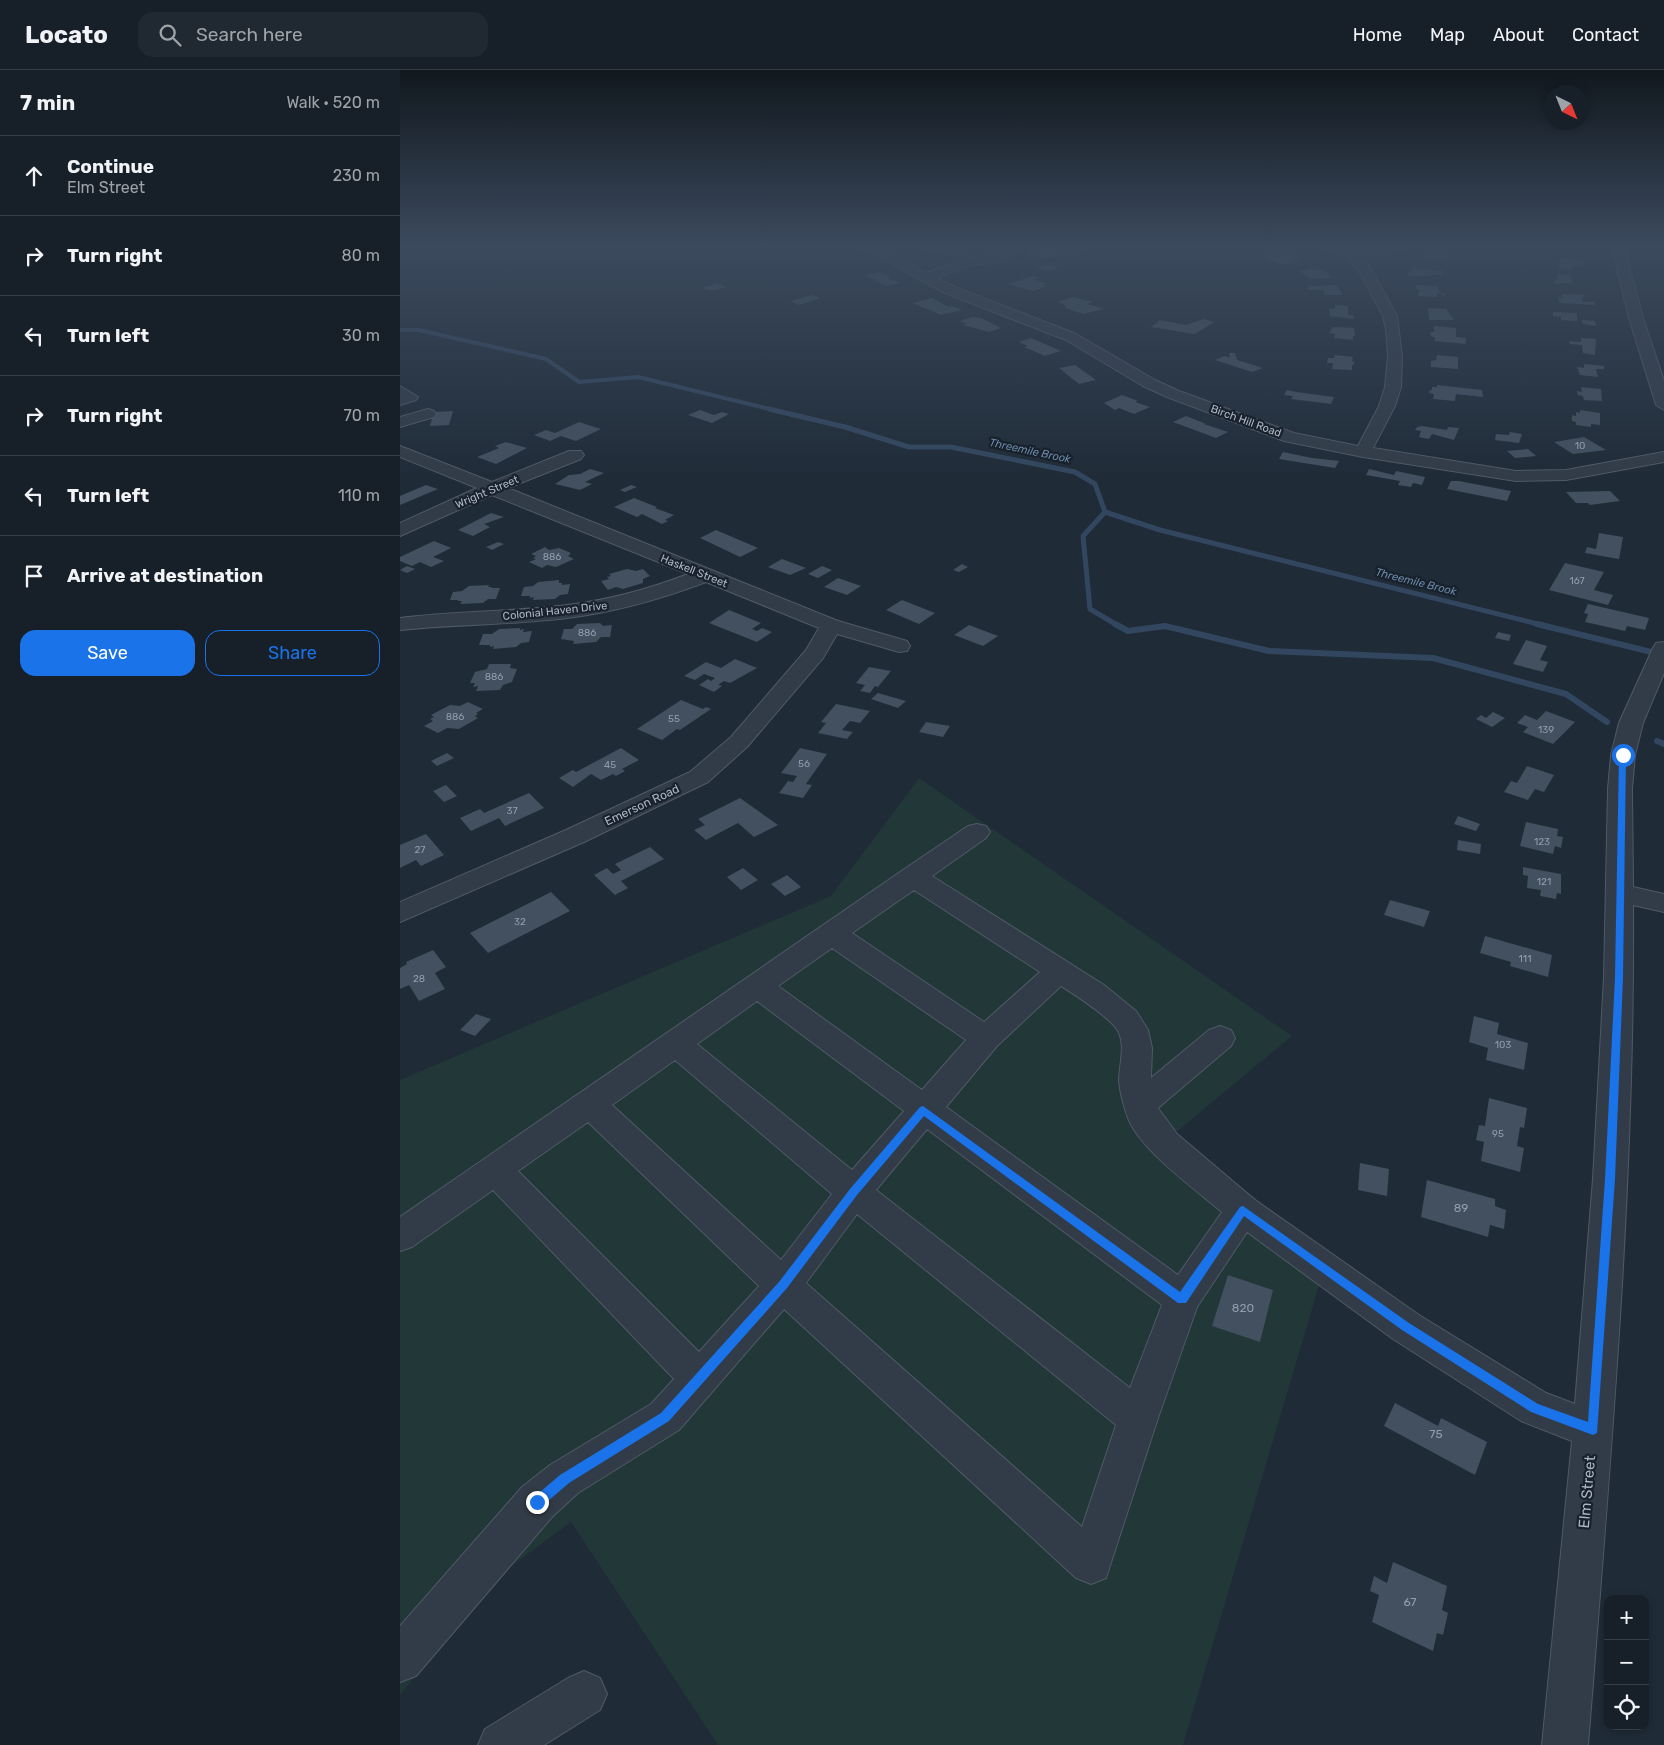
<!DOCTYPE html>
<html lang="en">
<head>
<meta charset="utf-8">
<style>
	:root { --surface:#172029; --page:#202831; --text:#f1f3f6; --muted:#9ea3a8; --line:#363e46; --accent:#1a73e8 }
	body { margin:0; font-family:Rubik,sans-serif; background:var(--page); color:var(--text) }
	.controls { position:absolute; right:15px; bottom:15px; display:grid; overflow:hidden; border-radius:10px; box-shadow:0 2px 8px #0003 }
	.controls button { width:45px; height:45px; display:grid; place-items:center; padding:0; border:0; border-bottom:1px solid var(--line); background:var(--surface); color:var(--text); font:25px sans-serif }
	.compass { position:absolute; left:1144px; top:15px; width:45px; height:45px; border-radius:50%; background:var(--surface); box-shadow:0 2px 8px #0003; rotate:137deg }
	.stop { position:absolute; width:15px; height:15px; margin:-11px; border:4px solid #1a73e8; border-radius:50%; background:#fff }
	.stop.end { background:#1a73e8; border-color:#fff; box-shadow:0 1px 5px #0008 }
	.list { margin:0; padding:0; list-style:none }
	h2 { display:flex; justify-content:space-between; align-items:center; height:65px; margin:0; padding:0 20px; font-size:21px }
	h2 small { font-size:16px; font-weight:400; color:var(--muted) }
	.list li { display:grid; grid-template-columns:32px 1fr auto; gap:15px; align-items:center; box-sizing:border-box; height:80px; padding:0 20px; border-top:1px solid var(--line) }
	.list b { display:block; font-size:19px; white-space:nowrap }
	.list p { margin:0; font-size:16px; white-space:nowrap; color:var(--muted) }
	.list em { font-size:16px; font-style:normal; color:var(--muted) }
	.actions { display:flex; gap:10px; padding:15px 20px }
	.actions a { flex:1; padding:11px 0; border:1px solid var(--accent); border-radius:15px; text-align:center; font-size:18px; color:var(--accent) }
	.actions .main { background:var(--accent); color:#fff }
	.icon { flex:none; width:28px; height:28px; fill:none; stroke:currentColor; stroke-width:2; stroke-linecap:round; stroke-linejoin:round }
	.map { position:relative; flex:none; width:1264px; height:1675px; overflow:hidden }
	header { display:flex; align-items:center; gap:30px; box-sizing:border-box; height:70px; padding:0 25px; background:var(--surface); border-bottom:1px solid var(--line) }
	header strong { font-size:24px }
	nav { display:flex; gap:28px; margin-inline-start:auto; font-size:18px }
	.search { width:350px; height:45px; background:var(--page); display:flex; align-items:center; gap:12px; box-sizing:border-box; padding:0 18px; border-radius:15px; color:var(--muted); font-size:19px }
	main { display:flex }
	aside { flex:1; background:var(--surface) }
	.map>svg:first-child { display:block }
	.green { fill:#213738 }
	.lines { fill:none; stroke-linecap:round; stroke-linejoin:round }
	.stream-far2 { stroke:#32475f; stroke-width:4 }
	.stream-far1 { stroke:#32475f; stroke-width:5 }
	.stream { stroke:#32475f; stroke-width:6 }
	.building { fill:#42505f }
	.minor-casing { stroke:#505a66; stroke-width:2 }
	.minor { fill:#323c48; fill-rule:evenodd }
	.route { fill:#1a73e8 }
	.labels { text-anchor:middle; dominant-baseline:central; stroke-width:4.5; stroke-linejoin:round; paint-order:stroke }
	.number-label { font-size:10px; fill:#929dac }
	.far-street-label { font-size:11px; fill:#acb7c5; stroke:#18212c }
	.far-water-label { font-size:11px; font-style:italic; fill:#6c8aaa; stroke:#18212c }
	.street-label { font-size:12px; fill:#acb7c5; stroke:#18212c }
	.near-number-label { font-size:12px; fill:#929dac }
	.near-street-label { font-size:15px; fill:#acb7c5; stroke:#18212c }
</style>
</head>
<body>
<header>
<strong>Locato</strong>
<div class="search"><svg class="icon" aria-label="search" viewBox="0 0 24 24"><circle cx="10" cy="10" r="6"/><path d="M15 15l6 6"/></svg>Search here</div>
<nav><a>Home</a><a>Map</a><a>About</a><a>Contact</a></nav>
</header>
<main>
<aside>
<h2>7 min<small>Walk · 520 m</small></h2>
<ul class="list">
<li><svg class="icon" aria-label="ahead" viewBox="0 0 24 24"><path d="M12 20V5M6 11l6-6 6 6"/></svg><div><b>Continue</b><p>Elm Street</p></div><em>230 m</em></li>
<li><svg class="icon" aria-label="right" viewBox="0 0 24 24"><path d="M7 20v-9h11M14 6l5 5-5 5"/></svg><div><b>Turn right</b></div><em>80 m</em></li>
<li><svg class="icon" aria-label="left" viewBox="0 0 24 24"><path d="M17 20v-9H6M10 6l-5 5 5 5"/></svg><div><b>Turn left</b></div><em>30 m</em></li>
<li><svg class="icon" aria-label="right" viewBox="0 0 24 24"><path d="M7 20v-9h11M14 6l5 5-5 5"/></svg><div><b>Turn right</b></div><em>70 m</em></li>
<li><svg class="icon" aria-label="left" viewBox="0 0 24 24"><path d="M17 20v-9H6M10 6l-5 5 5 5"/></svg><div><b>Turn left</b></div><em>110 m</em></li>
<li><svg class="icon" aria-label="arrive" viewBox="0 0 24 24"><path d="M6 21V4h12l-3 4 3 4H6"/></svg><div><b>Arrive at destination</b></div></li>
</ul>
<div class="actions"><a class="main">Save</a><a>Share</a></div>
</aside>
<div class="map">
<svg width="1264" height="1675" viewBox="0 0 1264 1675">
	<rect width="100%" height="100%" fill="#1f2b37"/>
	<path class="green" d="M519,708l373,258 -118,98 154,121 -145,490h-465l-147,-223 -73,54 -98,119v-615l431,-184z"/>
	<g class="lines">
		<path class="stream-far2" d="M0,260h19l127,29 33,23 59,-5 136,33"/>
		<path class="stream-far1" d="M369,339l76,18 64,20h42l124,25 20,12 10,28 55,18 382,95
			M705,442l-22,24 7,73 27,16"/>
		<path class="stream" d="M715,554l13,7 37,-5 104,25 164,7 133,36 41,28
			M1137,554l127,31
			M1257,671l7,3"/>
	</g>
	<path class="building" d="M530,174h16l17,5 -5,1 9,3 -14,3 -34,-6 5,-1 -5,-1z
		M646,175l18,5 6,-3 16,4 -16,6 -8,-2 -15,4 -24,-5z
		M886,180l17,9 -10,2 3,2 -16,1 -19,-8z
		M1033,180l17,4 -3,1 5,2 -13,3 -23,-2z
		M1160,187l24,4 -1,5 -10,-1 -1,5 -13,-1z
		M649,194l9,4 -12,3 -9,-4z
		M911,198l2,2h11l8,8 -21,1 -12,-8z
		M1012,198l31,3v4l-35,1 1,-4h3z
		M481,202l10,5 -4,1 13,5 -14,3 -21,-11z
		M1157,204l14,1 1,8 -18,1 1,-4h2z
		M633,206l7,2 -5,2 11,3 -3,2 5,1 -15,5 -26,-7z
		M317,213l10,4 -15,4 -10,-3z
		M937,215l6,10h-18l-2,-5h-14l-2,-4z
		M1016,215l21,1 3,7 5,1v2l-8,-3v4l-19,-1 1,-7h-3z
		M1162,224l22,1 1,2h-3l1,5h11l1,3 -35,-2 -2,-6 5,1z
		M413,225l7,3 -21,7 -9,-4z
		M673,227l20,5 -6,2 17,5 -21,5 -18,-6 2,-1 -4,-2 2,-1 -7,-2z
		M532,228l17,9 3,-1 10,4 -21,5 -28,-12z
		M935,235l13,1v9h5l1,4 -24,-3 -1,-7h6z
		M1028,238l18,1 8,11h-25z
		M1153,242l24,1v8l-16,-1v-3l-8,-1z
		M572,247l9,1 20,10 -12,4 -26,-7 4,-1 -7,-3z
		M803,249l11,3 -19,12 -44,-7 9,-7 26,5z
		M1182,250l13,1 1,5 -13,-2z
		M1034,256l22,2v9l10,1v6l-31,-3v-3l-5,-3 1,-3h3z
		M933,257l21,1 1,8h-2v4l-19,-2 1,-4 -6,-1z
		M631,268l30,13 -16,5 -21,-9 4,-1 -9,-4z
		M1181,268l15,1 -1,16 -12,-2 -1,-8 -12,-1 -1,-3 12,1z
		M829,283h6l2,7 26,8 -11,4 -37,-12 10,-4 5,2z
		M935,285l18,2 -1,4 2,1v3h-2v5l-20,-1 1,-6h-6l1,-5h6z
		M1037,285l21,2v12l-27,-2v-6l5,-1z
		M1184,294l20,2v3h-8l2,8 -18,-2 -3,-8 7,1z
		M675,295l21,15 -17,4 -20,-16z
		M1037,315l45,5 1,7 -27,-3 -1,7 -22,-2 1,-5 -5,-1 1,-3h2v-3h5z
		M1181,317l20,2 1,12 -18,-1 -1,-4 -5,-1 -1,-4 5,1z
		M887,320l9,2 38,5 -3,7 -40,-5 2,-3 -9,-1z
		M722,325l16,6 -3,1 15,5 -16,7 -15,-6 -4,2 -11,-7z
		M300,340l14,5 8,-3 7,2 -17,9 -24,-8z
		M1180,340l20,3v12l-9,-1v3l-15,-2v-3l-4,-1v-6l4,1v-4l4,1z
		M53,341l-4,14 -19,1 4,-14z
		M786,346l20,8h-2l24,8 -12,6 -43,-16z
		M179,352l22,7 -25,12 -15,-5 -11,5 -16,-6 12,-5 9,3z
		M1022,356l25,4 1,-3 11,1 -5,12 -22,-6 -3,5 -10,-2 2,-6 -6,-1 2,-3z
		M1110,362l12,2 -3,9 -24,-3 1,-6 13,1z
		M1184,367l22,13 -33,4 -19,-12z
		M106,372l21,6 -31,16 -19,-7 22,-9 -4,-2z
		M1128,379l8,7 -21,2 -8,-7z
		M883,382l29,6 27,3 -4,7 -56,-9z
		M190,399l14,4 -19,9 7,2 -12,6 -25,-6 14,-9 11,-1z
		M969,399l25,6 2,-4 29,6 -3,8 -9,-2 -2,4 -13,-2 2,-4 -34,-6z
		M1051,411h8l52,10 -4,10 -60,-12z
		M26,415l12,4 -38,16v-9z
		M231,415l6,2 -12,5 -5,-2z
		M1210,421l10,10 -30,4 -2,-2h-12l-10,-11z
		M234,428l23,9 -2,1 19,7 -9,5 3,1 -6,3 -20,-10 -5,3 -23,-10z
		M91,443l13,4 -20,7 6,3 -17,9 -15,-6z
		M316,460l42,18 -18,9 -40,-19z
		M1199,463l24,4 -4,22 -34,-6 2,-6 9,2z
		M34,471l17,7 -18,9 11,4 -13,6 -11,-5 -8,4 -12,-5v-4z
		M98,472l6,2 -12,6 -6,-3z
		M145,477l4,3 10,-2 12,5 -3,3 6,3 -18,8 -9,-2 -5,3 -13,-6 7,-3 -3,-1 3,-2 -5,-2z
		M382,489l24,9 -16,7 -22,-8z
		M1165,493l39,9 -10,18 19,5 -5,10 -59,-15z
		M562,494l6,3 -9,5 -6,-2z
		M7,496l8,3 -8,4 -7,-3z
		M422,496l10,4 -14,8 -10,-4z
		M227,499l9,2 7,-2 7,7 -7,3v4l-20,6 -7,-2 -8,3 -7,-9 8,-2 -2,-2 4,-1 -2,-2z
		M438,508l23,8 -14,9 -23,-8z
		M159,510v3h3v2l8,-1 -2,10 -8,1 -5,4 -22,1 1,-3 -4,1v-2h-9l3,-9 9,-1 5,-4z
		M89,515l-1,2h4l-1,1h9l-4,11h-8l-5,4 -23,1 2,-3h-4v-1h-8l3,-8 9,-1 7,-5z
		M502,530l33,13 -16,11 -33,-14z
		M1188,534l61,14 -4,12 -18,-4 -2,5 -40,-9 3,-8 -4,-1z
		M329,540l32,13 -9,6 5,2 5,-3 10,4 -15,10 -48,-19z
		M200,553l3,3 9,-1 -2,12h-9l-5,5 -23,2 1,-3 -13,-2 3,-10h8l5,-5z
		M569,555l29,11 -15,10 -29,-11z
		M120,558v2l4,-1 -1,3 9,-1 -3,11 -8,1 -5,4 -23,2 1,-3 -4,1v-2h-11l4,-11h9l7,-5z
		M1098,562l13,3 -2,6 -14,-3z
		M1126,570l21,6 -7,14 8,2 -5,10 -30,-8z
		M335,589l22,9 -27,15 -6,-2 -6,4 4,1 -8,6 -15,-7 9,-6 3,2 4,-3 -11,-4 -9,6 -11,-4 22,-14 15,6z
		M89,594h22l-1,4 7,1 -5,13 -9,3 -3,5 -24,1 2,-5 -5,1 2,-4h-5l5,-11 12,-3z
		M469,597l22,4 -13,16 -3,-1 -5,7 -10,-2 5,-6 -9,-2z
		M478,623l28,8 -8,7 -27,-9z
		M281,630l22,9 3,-2 5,2 -31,21 -3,-1 -15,11 -25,-11z
		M68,632l15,7 -7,4 2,1 -3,2 3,2 -19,11 -12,-1 -9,5 -14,-7 9,-5 -3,-2 4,-2 -3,-2 19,-10 10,1z
		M436,634l34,7 -10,12 -10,-2 -8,9 11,2 -6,7 -29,-6 8,-10 -5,-1z
		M1146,641l29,11 -22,22 -30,-12 5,-5 -11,-4 8,-8 12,5z
		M1093,642l12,6 -13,9 -16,-8 5,-4 5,3z
		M526,652l24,4 -7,11 -24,-5z
		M221,678l18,12 -17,9 3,2 -9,5 -3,-2 -12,6 -10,-6 -18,13 -14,-9 14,-8 3,2z
		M400,678l27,6 -21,30 6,1 -9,13 -24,-5 9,-12 5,1 4,-6 -16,-3z
		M47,683l7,5 -17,8 -6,-5z
		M1127,696l27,9 -10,17 -9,-3 -7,11 -24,-8 7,-11 6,2z
		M46,715l11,11 -13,6 -11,-11z
		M129,723l15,15 -39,18 -6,-8 -28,13 -11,-13 20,-9 4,4z
		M340,728l38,27 -24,12 -16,-14 -32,17 -12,-10 11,-5 -7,-6z
		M1058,746l22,8 -4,7 -22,-7z
		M1126,752l32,7 -1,7 6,1 -2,11 -6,-2 -2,8 -33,-8z
		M26,764l18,21 -23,11 -5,-6 -16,8v-23z
		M1058,770l23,4 -1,10 -23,-4z
		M250,777l14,12 -43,22 7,7 -13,7 -21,-20 13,-7 6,6 8,-4 -6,-6z
		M1123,797l38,7v20l-4,-1 -1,6 -16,-3 1,-6 -14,-2 1,-12 -5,-1z
		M343,798l15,12 -17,10 -14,-13z
		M387,805l14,12 -16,9 -14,-12z
		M151,822l19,19 -82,42 -18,-20z
		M990,830l40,11 -6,16 -40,-12z
		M1085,866l67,19 -4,22 -38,-11 1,-4 -31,-9z
		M33,880l13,17 -11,6 10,16 -26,12 -10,-16 -9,4v-21l7,-4 -1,-2z
		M76,944l15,5 -16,17 -15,-6z
		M1074,946l25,7 -2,11 31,9 -4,27 -38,-10 2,-12 -19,-6z
		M1089,1028l38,10 -3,20 -4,-1 -3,19 7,2 -4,24 -39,-11 3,-19 -8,-2 3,-15 6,1z
		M960,1093l29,6 -2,27 -29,-6z
		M1027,1110l68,19v7l11,4 -2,19 -14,-4 -2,12 -67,-20z
		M828,1205l45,15 -13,52 -48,-16z
		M995,1333l43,23 3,-8 46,24 -12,33 -91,-49z
		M993,1492l54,24 -5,24 6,3 -5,22 -6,-2 -4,18 -61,-29 7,-27 -9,-4 4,-15 13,7z"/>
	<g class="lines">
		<defs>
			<path id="minor" d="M455,174h16l56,29 36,-15 24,-2 33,-12h18l-44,19 -24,2 -33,13 18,9 121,47 79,46 24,11 115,42 64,13 21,-40 6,-19 3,-31 -2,-27 -3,-13 -25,-47 -8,-9 -33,-16h17l21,9 37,-9h19l-30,12 -18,3 7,8 27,49 5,40 -1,31 -6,19 -22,42 143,23 50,-1 98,-18v10l-98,18 -50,1 -153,-24 -79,-16 -117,-44 -24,-11 -77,-46 -121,-47z
				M1211,174h12l20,74 21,63v29l-8,-5 -27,-87z
				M0,316l18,11 -2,3 -16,5z
				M28,339l6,2 2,3 -2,3 -34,10v-10z
				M0,376l92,36 77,-31h12l3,4 -3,4 -73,29 330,133 69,20 3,5 -3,5 -8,1 -62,-18 -14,24 -76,89 -39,35 -124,60 -184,80v-20l166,-72 124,-58 41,-35 75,-87 13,-22 -113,-46c-45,17 -91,30 -139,36 -56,7 -112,6 -167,12v-12c56,-7 112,-6 167,-13 42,-5 82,-16 121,-31l-196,-79 -92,41v-13l77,-35 -77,-31z
				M1264,572v31l-21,50 -8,32 -3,34 1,98 31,7v18l-31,-7c2,280 -23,561 -45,840h-46l30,-304 -51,-20 -128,-82 -146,-107 -50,75 -39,111 -52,160 -15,6 -15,-6 -292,-269 -105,121 -101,63 -26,24 -136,159 -16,6v-56l122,-139 28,-22 101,-61 23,-25 -181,-189 -81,57 -12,4v-34l503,-347 65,-44 9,-2 9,2 4,6 -4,6 -54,38 172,109 32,26 12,19 4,18 -1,30 58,-48 11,-4 11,4 4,8 -4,8 -73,62 19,26 78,66 164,115 127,78 29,11 18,-225 11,-202 4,-188 3,-34 8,-32 34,-75 3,-5zM514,820l126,82 -56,50 -132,-89zM432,878l134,92 -44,50 -144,-104zM661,916c14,9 49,31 57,45 8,15 1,34 1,50 1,11 5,26 9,37 11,31 68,72 94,94l-44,63 -232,-168 51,-61zM357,931l147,110 -52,59 -155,-126zM275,990l157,134 -51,66 -169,-155zM188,1052l171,164 -60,66 -181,-181zM527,1059l235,176 -32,83 -254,-198zM457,1144l259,211 -34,102 -276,-244z
				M184,1601l16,7 7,16 -7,16 -56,35h-66l7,-16 83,-51z"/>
		</defs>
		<use href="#minor" class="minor-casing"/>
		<use href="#minor" class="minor"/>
	</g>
	<linearGradient id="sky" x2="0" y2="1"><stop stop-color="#11181e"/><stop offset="0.43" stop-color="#3c4a5e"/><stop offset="1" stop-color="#3c4a5e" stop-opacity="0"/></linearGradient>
	<rect width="1264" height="409" fill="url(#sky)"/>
	<path class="route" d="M1223,683l3,2 -3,222 -8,202 -18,254 -4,2 -62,-23 -129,-82 -158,-114 -58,87h-8l-254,-187 -67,79 -70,93 -118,133 -100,62 -28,24 -4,1 -4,-1 -2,-5 2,-4 27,-23 101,-62 118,-131 71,-93 70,-82 3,-1 257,186 60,-85 3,-1 166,117 129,81 50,18 17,-243 10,-202 4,-222z"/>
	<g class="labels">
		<g class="number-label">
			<text x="1180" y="376">10</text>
			<text x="152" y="487">886</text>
			<text x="1177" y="511">167</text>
			<text x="187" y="563">886</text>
			<text x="94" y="607">886</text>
			<text x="55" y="647">886</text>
			<text x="274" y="649">55</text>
			<text x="1146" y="660">139</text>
			<text x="404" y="694">56</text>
			<text x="210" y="695">45</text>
			<text x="112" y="741">37</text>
			<text x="1142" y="772">123</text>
			<text x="20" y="780">27</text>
			<text x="1144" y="812">121</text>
			<text x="120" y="852">32</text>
			<text x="1125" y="889">111</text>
			<text x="19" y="909">28</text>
			<text x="1103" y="975">103</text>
			<text x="1098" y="1064">95</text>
		</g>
		<g class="far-street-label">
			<text transform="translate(846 351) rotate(20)">Birch Hill Road</text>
			<text transform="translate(87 422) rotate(-23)">Wright Street</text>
			<text transform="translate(294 501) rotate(22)">Haskell Street</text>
			<text transform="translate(155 541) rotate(-6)">Colonial Haven Drive</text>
		</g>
		<g class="far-water-label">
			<text transform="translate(630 381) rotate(12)">Threemile Brook</text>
			<text transform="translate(1016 512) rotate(14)">Threemile Brook</text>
		</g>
		<g class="street-label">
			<text transform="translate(242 735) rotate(-25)">Emerson Road</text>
		</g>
		<g class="near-number-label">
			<text x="1061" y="1138">89</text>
			<text x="843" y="1238">820</text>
			<text x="1036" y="1364">75</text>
			<text x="1010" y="1532">67</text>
		</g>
		<g class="near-street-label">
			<text transform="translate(1187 1422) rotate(-85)">Elm Street</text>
		</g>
	</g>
</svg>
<div class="controls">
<button>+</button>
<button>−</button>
<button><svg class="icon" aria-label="locate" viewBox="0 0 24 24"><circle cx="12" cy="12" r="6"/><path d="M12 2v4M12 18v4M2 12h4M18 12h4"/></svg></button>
</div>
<svg class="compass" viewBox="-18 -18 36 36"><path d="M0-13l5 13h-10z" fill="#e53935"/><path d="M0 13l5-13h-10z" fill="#9ea3a8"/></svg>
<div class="stop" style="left:1223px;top:685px"></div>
<div class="stop end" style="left:137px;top:1432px"></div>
</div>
</main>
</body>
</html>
